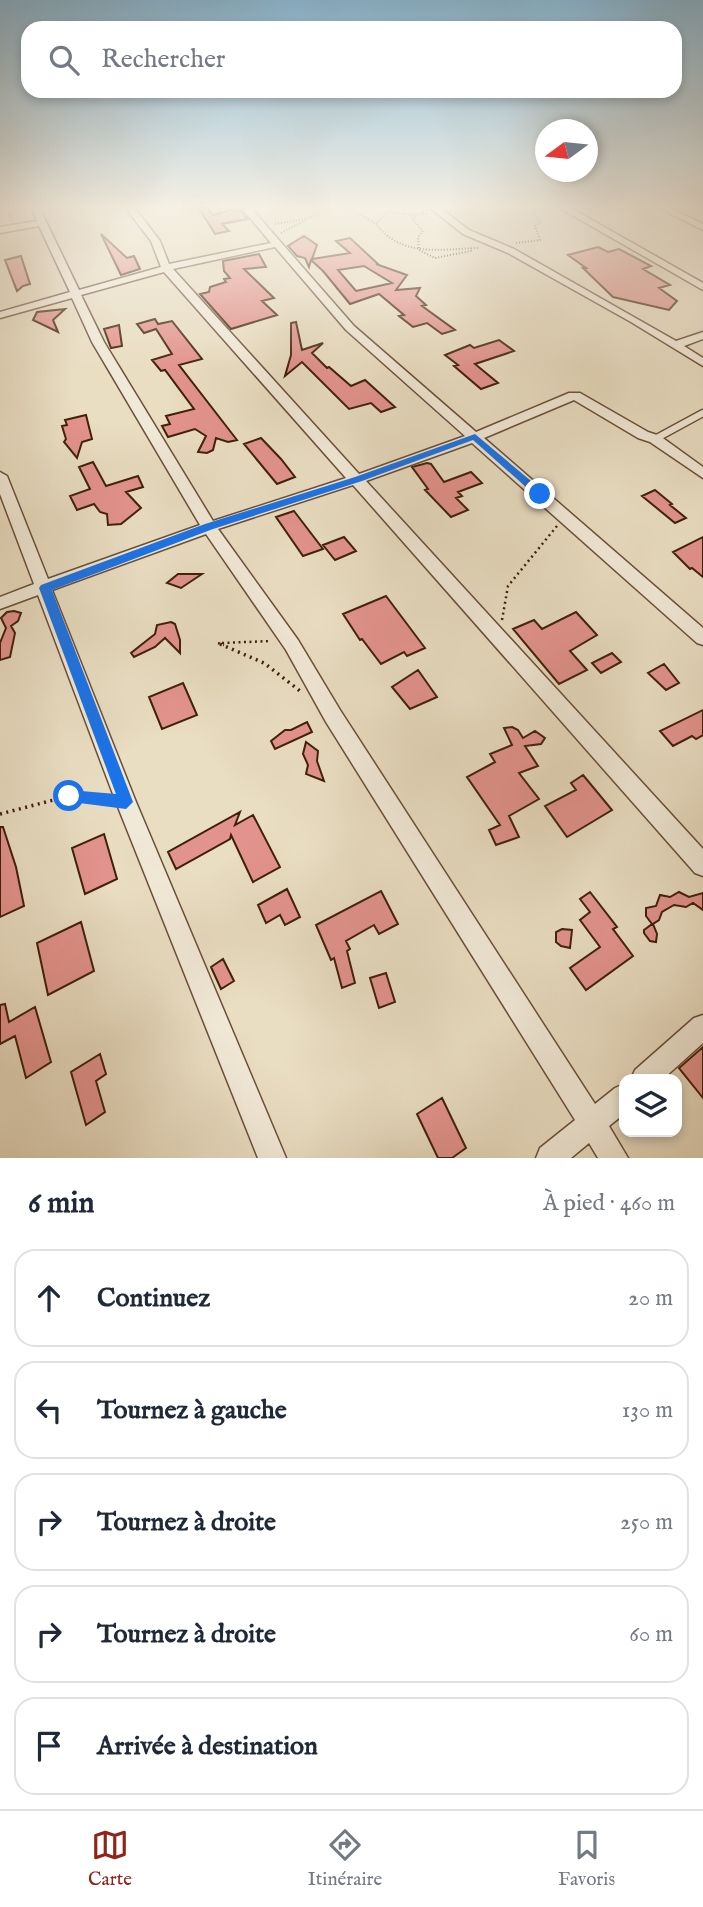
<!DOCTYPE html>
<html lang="fr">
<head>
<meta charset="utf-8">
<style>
	:root { --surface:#fff; --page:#f6f6f7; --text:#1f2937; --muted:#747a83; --line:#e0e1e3; --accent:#8f2418 }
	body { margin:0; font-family:"IM FELL English",serif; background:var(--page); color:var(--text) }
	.controls { position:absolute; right:21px; bottom:21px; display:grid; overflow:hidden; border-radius:14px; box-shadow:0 4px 10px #0003 }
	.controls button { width:63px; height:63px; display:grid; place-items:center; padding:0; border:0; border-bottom:2px solid var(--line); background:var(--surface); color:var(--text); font:35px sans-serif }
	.compass { position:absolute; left:535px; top:119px; width:63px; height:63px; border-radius:50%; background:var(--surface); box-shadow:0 4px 10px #0003; rotate:255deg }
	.stop { position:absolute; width:21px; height:21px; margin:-16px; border:5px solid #1a73e8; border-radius:50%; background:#fff }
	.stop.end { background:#1a73e8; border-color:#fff; box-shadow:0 2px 7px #0008 }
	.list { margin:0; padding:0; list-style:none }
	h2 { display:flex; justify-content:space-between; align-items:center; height:91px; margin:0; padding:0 28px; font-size:30px }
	h2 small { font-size:23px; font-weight:400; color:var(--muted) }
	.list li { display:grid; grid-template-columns:46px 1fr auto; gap:21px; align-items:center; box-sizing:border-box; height:98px; margin:0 14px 14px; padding:0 14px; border:2px solid var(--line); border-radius:21px }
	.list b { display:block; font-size:26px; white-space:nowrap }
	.list em { font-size:23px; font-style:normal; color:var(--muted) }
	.icon { flex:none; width:38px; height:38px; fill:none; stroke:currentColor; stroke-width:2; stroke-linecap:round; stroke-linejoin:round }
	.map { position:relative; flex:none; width:703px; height:1158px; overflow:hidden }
	.search { position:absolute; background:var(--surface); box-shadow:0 4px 10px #0003; left:21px; right:21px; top:21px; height:77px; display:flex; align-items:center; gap:18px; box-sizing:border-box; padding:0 24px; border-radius:21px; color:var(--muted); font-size:26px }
	.sheet { height:651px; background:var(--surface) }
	nav { display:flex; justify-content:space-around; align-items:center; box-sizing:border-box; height:98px; border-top:2px solid var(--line); background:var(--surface); font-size:19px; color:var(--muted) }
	nav a { display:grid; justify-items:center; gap:4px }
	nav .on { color:var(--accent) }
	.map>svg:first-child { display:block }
	.building { fill:#e3938d; stroke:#40200a; stroke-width:2; fill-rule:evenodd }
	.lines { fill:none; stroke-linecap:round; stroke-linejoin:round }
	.lane-casing { stroke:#6a4f38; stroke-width:9 }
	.street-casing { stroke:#6a4f38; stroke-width:3 }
	.path-far2 { stroke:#40200a; stroke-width:2; stroke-dasharray:1 2; stroke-linecap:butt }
	.path-far1 { stroke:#40200a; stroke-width:2.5; stroke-dasharray:2 3.5; stroke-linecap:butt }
	.path { stroke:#40200a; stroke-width:3.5; stroke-dasharray:2 4.5; stroke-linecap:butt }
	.lane { stroke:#f1e9d7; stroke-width:6 }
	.street { fill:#f1e9d7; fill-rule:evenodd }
	.route { fill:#1a73e8 }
</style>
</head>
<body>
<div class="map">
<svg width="703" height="1158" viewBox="0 0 703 1158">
	<rect width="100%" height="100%" fill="#e9ddc2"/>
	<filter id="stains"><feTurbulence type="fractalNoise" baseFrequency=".00286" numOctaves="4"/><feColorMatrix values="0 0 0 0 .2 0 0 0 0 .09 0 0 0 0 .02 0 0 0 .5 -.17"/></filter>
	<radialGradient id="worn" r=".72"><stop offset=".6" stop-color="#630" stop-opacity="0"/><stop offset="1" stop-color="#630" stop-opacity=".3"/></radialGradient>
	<path class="building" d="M198,207h7l8,8 19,-5 9,1 7,8 -26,5 7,7 -14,3z
		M101,234l26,24 7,-2 6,13 -19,6z
		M304,236l13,9 -5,14 38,-6 -14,-12 14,-3 28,26h-2l31,11 -11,15 24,-2 -4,8 10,9 -4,1 33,24 -13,4 -15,-11 -14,4 -14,-11 5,-1 -25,-21 -29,10 -27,-33 -12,-11 -2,7 -4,-9 -8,-2 -9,-10zM364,266l23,14 5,3 -36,8 -18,-21z
		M598,247l10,5 11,-3 32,17 -8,3 27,16 -11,3 18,13 -8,9 -56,-13 -30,-29h3l-18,-13z
		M259,254l7,13 -22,2 30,29 -12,3 15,14 -46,14 -31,-35 9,-2 1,-5 16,-5 -2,-3 6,-1 -6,-7 -1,-10z
		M21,256l9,28 -7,2 -6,5 -12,-31z
		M65,309l-12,11 5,12 -25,-12 4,-8z
		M155,319l3,5 14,-3 30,38 -23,6 58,75 -9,2 -12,-4 -3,12 -6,3 -9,-1 8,-16 -11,-7 -27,8 -6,-11 8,-2 -4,-8 28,-7 -29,-39 -4,1 -9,-11 20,-6 -16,-25 -12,4 -7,-9z
		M296,322l6,28 21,-7 -11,10 15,15 2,-1 22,19 14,-6 30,27 -14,5 -10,-9 -22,6 -47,-47 -17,14 6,-21v-32z
		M119,325l3,21 -11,2 -7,-19z
		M499,340l15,11 -39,13 23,19 -17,6 -27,-23 4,-1 -13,-10 25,-10 4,3z
		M86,415l6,24 -10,3 -5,16 -13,-16 2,-3 -4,-13 5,-1 -2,-5z
		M261,438l20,21 14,18 -18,7 -33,-40z
		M93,462l13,24 32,-10 5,11 -17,5 15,16 -20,16 -13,1 -1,-11 -7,-2 -6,-8 -17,6 -7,-14 20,-7 -11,-22z
		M427,463l4,1 13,18 27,-10 11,11 -24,9 4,4 -6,2 12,12 -17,7 -26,-27 3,-1 -16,-22z
		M655,490l17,14 -2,1 16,13 -11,5 -33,-27z
		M294,511l29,38 -20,7 -27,-39z
		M344,537l12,14 -21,9 -12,-15z
		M703,537v40l-11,-9 -2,1 -17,-17z
		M202,574l-21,14 -14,-5 11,-9z
		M386,596l39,52 -18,8 -3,-4 -23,12 -19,-25 -2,1 -17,-26z
		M14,611l7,2 -3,8 -7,5 4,7 -5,24 -10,3v-17l6,-15 -5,-10 6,-6z
		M576,612l21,23 -27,16 17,19 -28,14 -46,-55 21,-9 8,9z
		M171,622l4,2 5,16v13l-15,-15 -10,9 -21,10 -3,-4 24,-19 2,-9z
		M612,653l9,9 -20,11 -9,-10z
		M664,664l15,19 -13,7 -18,-17z
		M418,670l19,27 -27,12 -18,-22z
		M183,683l14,32 -35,14 -13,-32z
		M703,710v25l-7,4 -4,-3 -19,10 -13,-15z
		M307,722l5,10 -37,17 -4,-8 14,-11h6z
		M512,727l6,3 5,8 12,-7 10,7 -4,6 -16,2 13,20 -19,7 20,26 -30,17 10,21 -23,8 -7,-15 11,-5 -33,-48 28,-15 -5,-8 22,-9 -8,-17z
		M306,742l12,9 -1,10 7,20 -18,-7 2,-9 -5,-11z
		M583,775l29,35 -45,27 -22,-31 31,-16 -5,-7z
		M240,812l-5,13 18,-10 27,52 -27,15 -22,-47 -1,4 -54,30 -8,-17z
		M0,827h3l13,40 8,39 -24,11z
		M104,834l13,45 -32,15 -13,-46z
		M287,889l13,28 -15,8 -5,-10 -14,8 -8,-18z
		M381,891l17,33 -19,10 -5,-9 -28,16 4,8 -3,2 8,32 -13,5 -8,-30 -3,2 -15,-35z
		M590,892l27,35 -4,2 20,27 -47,34 -16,-22 30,-21 -20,-27 10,-8 -10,-13z
		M679,892l10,5 14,-4v17l-10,-7 -7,4 -12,-2 -12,7 -3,8 -6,4 4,10 -1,8 -6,-1 -6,-8v-3l8,-6 -6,-8v-8l10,-2 4,-11 10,2z
		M81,922l13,49 -46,24 -11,-52z
		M562,929l10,1 -2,18 -9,-2 -5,-4v-10z
		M223,959l11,22 -13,8 -10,-22z
		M386,973l9,29 -16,6 -9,-30z
		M5,1004l4,18 26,-15 16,55 -25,16 -11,-42 -15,8v-39z
		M703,1047v51l-24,-30z
		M100,1054l6,20 -10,7 9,31 -19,13 -15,-53z
		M442,1098l24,50 -14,10h-14l-21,-44z"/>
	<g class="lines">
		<defs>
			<path id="lane" d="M655,439l48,-26"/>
			<path id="street" d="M31,207h8l40,83 82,-23 -10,-26 -26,-34h9l26,34 9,23 102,-21 -30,-36h9l104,119 122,106 93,-39h11l68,39 12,4 43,31v11l-53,-36 -12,-4 -64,-38 -90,38 219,190v17l-6,-2 -225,-200 -106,38 337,368v27l-8,-3 -342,-388 -135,44 80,111 42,70 255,394 20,-16 9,-4v30l-15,12 19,32h-30l-9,-15 -18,15h-35l4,-10 35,-28 -249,-398 -40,-72 -80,-116 -154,56 84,212 150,356h-28l-142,-356 -78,-207 -38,14v-12l34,-13 -34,-90v-22l7,4 41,103 152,-54 -108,-183 -20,-44 -72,20v-6l70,-20 -31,-66 -39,7v-6l37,-6zM275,247l71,83 119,106 -106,38 -186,-205zM164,272l182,206 -133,43 -109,-179 -23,-47z
				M429,207h10l30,23 45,19 162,92 27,-9v7l-19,7 19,12v8l-72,-44 -123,-69 -45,-19z
				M558,207h11l134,76v7z
				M657,207h11l35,17v6z
				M703,1015v28l-40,36h-32l4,-9 59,-52z"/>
		</defs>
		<use href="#lane" class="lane-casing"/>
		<use href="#street" class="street-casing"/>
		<path class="path-far2" d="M348,207l28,17
			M426,211l-10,4 -29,-3 -11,12c26,34 64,25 102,24
			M427,214l-11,1 -4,4 11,12 -5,6 1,13 16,8 36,-7v-3
			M12,218l-4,-3 13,-8
			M275,224l34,-6 26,-11
			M281,233l28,-15
			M516,243l24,-3 -5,-14 5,-3 -8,-16"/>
		<path class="path-far1" d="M502,620l6,-34 49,-60
			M218,643l6,2
			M222,643l49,-2"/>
		<path class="path" d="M220,644l44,19 36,28
			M0,814l69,-18 40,5"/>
		<use href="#lane" class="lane"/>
		<use href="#street" class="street"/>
	</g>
	<linearGradient id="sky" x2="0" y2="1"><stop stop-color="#88b7d4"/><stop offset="0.56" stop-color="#f5f0e4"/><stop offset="1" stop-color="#f5f0e4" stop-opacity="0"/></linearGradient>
	<rect width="703" height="369" fill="url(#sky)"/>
	<path class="route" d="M475,434l68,57v5h-7l-63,-56 -111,41 -149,48 -161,61 81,212 -7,7 -62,-8 -2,-5 7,-6 47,4 -77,-206 2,-3 164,-61 150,-47z"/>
	<rect width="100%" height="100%" filter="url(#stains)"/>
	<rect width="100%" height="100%" fill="url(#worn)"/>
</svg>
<div class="controls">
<button><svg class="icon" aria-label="layers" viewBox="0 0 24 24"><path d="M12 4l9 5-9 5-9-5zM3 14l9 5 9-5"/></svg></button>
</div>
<svg class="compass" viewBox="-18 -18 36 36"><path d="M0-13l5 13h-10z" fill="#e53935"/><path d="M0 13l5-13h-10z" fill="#747a83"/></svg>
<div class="stop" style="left:69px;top:796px"></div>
<div class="stop end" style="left:540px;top:494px"></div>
<div class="search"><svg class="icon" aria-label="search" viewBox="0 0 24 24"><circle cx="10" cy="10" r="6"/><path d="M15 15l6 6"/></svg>Rechercher</div>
</div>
<section class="sheet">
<h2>6 min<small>À pied · 460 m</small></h2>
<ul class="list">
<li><svg class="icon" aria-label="ahead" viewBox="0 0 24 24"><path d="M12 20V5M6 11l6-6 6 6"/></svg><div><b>Continuez</b></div><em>20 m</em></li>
<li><svg class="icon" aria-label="left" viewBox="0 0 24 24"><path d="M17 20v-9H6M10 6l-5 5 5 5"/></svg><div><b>Tournez à gauche</b></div><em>130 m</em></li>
<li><svg class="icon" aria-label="right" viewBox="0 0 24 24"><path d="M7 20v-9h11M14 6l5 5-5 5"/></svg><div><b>Tournez à droite</b></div><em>250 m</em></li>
<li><svg class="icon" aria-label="right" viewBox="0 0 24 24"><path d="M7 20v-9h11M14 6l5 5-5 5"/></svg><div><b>Tournez à droite</b></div><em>60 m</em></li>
<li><svg class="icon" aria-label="arrive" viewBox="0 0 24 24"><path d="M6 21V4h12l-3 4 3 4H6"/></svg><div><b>Arrivée à destination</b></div></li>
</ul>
</section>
<nav>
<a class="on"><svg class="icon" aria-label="map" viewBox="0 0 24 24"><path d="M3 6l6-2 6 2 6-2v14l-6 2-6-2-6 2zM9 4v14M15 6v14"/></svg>Carte</a>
<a><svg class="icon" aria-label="directions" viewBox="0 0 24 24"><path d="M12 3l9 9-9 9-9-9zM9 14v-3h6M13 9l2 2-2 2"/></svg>Itinéraire</a>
<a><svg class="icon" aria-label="saved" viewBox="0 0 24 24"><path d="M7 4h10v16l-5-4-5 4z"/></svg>Favoris</a>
</nav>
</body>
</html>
